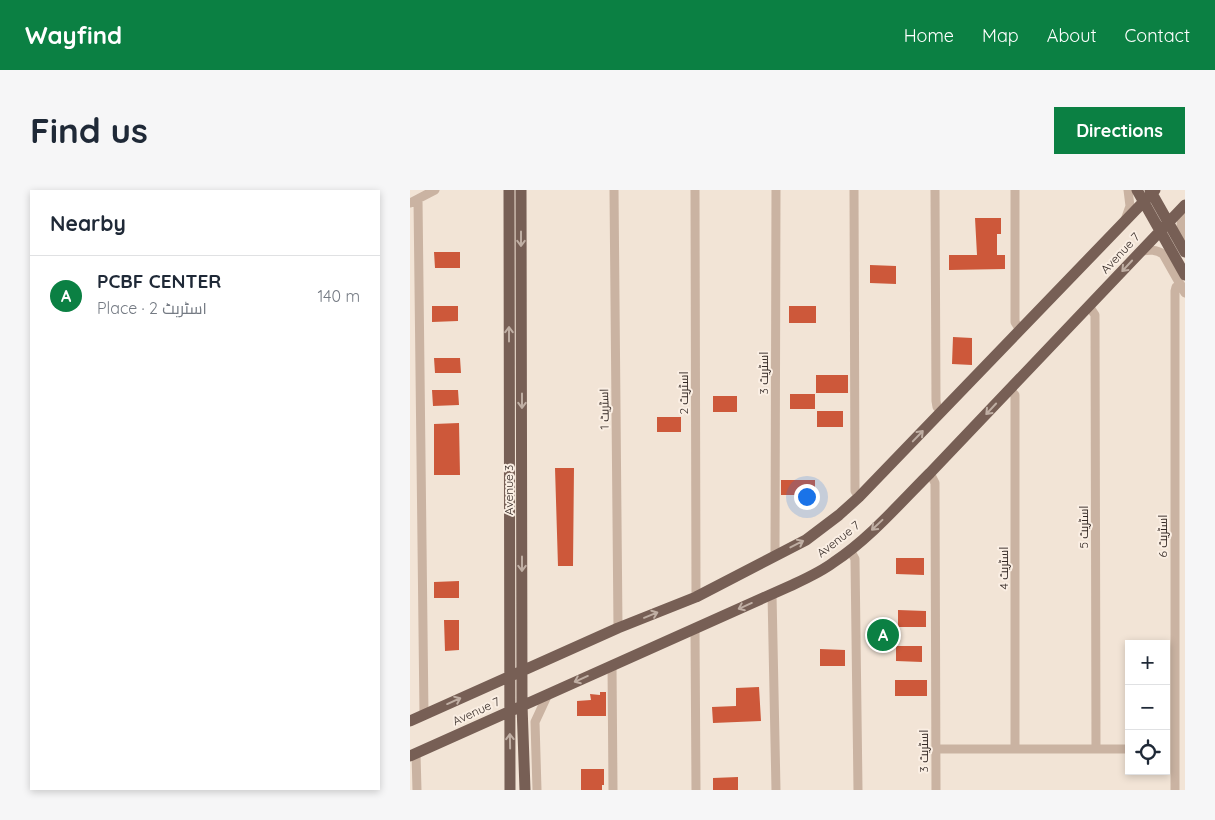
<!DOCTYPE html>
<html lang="en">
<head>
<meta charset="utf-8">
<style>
	:root { --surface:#fff; --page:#f6f6f7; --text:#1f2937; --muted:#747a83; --line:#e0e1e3; --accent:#0b8043 }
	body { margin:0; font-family:Quicksand,Cairo,sans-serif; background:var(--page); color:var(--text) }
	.controls { position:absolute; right:15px; bottom:15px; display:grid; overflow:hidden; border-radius:0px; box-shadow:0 2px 8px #0003 }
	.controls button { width:45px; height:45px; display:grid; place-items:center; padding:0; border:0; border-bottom:1px solid var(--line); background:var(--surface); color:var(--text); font:25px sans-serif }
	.you { position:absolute; left:396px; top:306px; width:18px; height:18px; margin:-12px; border:4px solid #fff; border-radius:50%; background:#1a73e8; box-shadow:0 0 0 8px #1a73e833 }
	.badge { display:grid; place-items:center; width:32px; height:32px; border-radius:50%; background:var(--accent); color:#fff; font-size:16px; font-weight:700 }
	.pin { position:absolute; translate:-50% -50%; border:2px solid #fff; box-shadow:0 1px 5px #0006 }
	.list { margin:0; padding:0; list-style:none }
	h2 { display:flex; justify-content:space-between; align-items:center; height:65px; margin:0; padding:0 20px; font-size:21px }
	h2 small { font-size:16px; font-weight:400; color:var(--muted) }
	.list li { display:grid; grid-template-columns:32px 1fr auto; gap:15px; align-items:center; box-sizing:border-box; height:80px; padding:0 20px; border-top:1px solid var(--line) }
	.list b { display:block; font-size:19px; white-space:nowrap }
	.list p { margin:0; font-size:16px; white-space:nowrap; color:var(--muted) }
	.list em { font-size:16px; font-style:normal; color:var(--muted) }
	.icon { flex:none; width:28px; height:28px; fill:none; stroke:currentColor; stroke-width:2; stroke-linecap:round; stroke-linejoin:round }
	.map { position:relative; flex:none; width:775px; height:600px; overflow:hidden; border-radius:0px }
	header { display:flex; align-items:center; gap:30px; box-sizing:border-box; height:70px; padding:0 25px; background:var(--accent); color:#fff }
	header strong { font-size:24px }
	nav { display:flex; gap:28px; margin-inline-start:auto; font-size:18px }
	.intro { display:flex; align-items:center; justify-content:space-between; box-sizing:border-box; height:120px; padding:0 30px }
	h1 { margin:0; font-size:35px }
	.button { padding:12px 22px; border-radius:0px; background:var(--accent); color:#fff; font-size:18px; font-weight:700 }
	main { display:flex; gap:30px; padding:0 30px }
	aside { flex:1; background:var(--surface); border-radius:0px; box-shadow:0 2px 8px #0003 }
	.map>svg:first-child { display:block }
	.building { fill:#cd583a }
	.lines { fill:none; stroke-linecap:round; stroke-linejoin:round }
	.minor { stroke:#cab3a2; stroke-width:9 }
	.major { stroke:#775f55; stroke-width:11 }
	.oneway { stroke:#bfaea3 }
	.labels { text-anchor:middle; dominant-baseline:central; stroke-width:4; stroke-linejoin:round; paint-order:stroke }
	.street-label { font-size:12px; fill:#342925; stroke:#faeee3 }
</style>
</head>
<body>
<header>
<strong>Wayfind</strong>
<nav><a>Home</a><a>Map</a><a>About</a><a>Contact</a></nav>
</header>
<div class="intro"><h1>Find us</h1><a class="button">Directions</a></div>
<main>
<aside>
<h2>Nearby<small></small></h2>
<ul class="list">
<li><span class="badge">A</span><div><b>PCBF CENTER</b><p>Place · اسٹریٹ 2</p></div><em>140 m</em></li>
</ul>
</aside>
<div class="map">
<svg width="775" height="600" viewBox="0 0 775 600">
	<rect width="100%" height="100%" fill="#f2e4d6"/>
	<path class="building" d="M565,28h26v16h-4v21h8v14l-56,1v-15h28z
		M24,62h26v16h-25z
		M460,75l26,1v18l-26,-1z
		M22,116h26v15l-26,1z
		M379,116h27v17h-27z
		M543,147l19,1v27l-20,-1z
		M24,168h26l1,15h-26z
		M406,185h32v18h-32z
		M22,200h26l1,15 -26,1z
		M380,204h25v15h-25z
		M303,206h24v16h-24z
		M407,221h26v16h-26z
		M247,227h24v15h-24z
		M49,233l1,52h-26v-51z
		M145,278h19l-1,98h-15z
		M371,290h34v15h-34z
		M486,368h28v17l-28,-1z
		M49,391v17h-25v-16z
		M488,420l28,1v16h-28z
		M34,430h15v30l-14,1z
		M460,437l26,1v15h-26z
		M486,456h26v16l-26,-1z
		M410,459l25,1v16h-25z
		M485,490h32v16h-32z
		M349,497l2,34 -48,2 -1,-16 24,-1v-18z
		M190,502h6v24h-29v-15l14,-1 -1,-6 10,1z
		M171,579h23v16h-2v5h-21z
		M328,587v13h-25v-12z"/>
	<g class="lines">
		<path class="minor" d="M204,0l4,438
			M285,0l1,407
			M444,0l1,301 4,6
			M525,0l1,211 1,6 5,4
			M605,0v132l5,8
			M8,9l6,516
			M0,13l25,-13
			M772,18l-1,19 4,11
			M715,30l5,-14 -2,-16
			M731,61c8,-1 15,-2 22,3l22,39
			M679,116l6,9 1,434
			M599,199l6,6v354
			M520,283l5,10 1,307
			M440,360l5,9 3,231
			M365,365l1,-365
			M362,404l4,196
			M285,438l1,162
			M202,475l1,125
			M526,559h193
			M6,564l1,36
			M127,600l-2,-68 13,-28
			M765,600v-499l1,-4 5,-2"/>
		<path class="major" d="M99,0l1,600
			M111,0l1,515 3,85
			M727,0l48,85
			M740,0l35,62
			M0,531l208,-93 78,-31 110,-57 33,-25 20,-18 296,-307
			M0,566l380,-170c15,-7 31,-14 44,-24 36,-24 65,-58 96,-89l255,-268"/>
	</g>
	<defs><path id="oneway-shaft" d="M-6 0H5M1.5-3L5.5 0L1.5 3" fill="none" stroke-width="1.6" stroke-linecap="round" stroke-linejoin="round" transform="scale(1.25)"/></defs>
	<g class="oneway">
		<use href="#oneway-shaft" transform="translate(111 49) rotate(90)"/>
		<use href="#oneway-shaft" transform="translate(717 76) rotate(133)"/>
		<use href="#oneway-shaft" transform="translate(99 144) rotate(-90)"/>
		<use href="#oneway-shaft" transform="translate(112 211) rotate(90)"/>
		<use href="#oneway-shaft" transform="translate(581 219) rotate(133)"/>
		<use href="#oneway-shaft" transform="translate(508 246) rotate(-46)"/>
		<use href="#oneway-shaft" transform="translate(467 335) rotate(137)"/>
		<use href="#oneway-shaft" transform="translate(387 354) rotate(-27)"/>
		<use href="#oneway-shaft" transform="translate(112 374) rotate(90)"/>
		<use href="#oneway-shaft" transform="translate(335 416) rotate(156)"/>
		<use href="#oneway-shaft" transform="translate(241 425) rotate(-22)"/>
		<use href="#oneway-shaft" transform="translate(171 489) rotate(156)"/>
		<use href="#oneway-shaft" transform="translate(44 511) rotate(-24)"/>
		<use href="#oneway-shaft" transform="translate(100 551) rotate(-91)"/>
	</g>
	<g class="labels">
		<g class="street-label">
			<text transform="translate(710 63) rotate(-47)">Avenue 7</text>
			<text transform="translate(353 183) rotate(-90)">اسٹریٹ 3</text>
			<text transform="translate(273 203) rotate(-90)">اسٹریٹ 2</text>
			<text transform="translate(194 219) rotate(-91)">اسٹریٹ 1</text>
			<text transform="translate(98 300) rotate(-90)">Avenue 3</text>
			<text transform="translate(673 337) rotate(-90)">اسٹریٹ 5</text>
			<text transform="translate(752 346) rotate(-90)">اسٹریٹ 6</text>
			<text transform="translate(428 349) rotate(-38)">Avenue 7</text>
			<text transform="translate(593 378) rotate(-90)">اسٹریٹ 4</text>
			<text transform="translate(66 521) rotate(-25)">Avenue 7</text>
			<text transform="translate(513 561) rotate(-90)">اسٹریٹ 3</text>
		</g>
	</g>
</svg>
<div class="controls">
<button>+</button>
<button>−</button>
<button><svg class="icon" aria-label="locate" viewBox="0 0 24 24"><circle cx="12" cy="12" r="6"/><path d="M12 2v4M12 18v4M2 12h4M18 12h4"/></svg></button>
</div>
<div class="you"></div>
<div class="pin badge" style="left:473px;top:445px">A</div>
</div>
</main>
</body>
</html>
